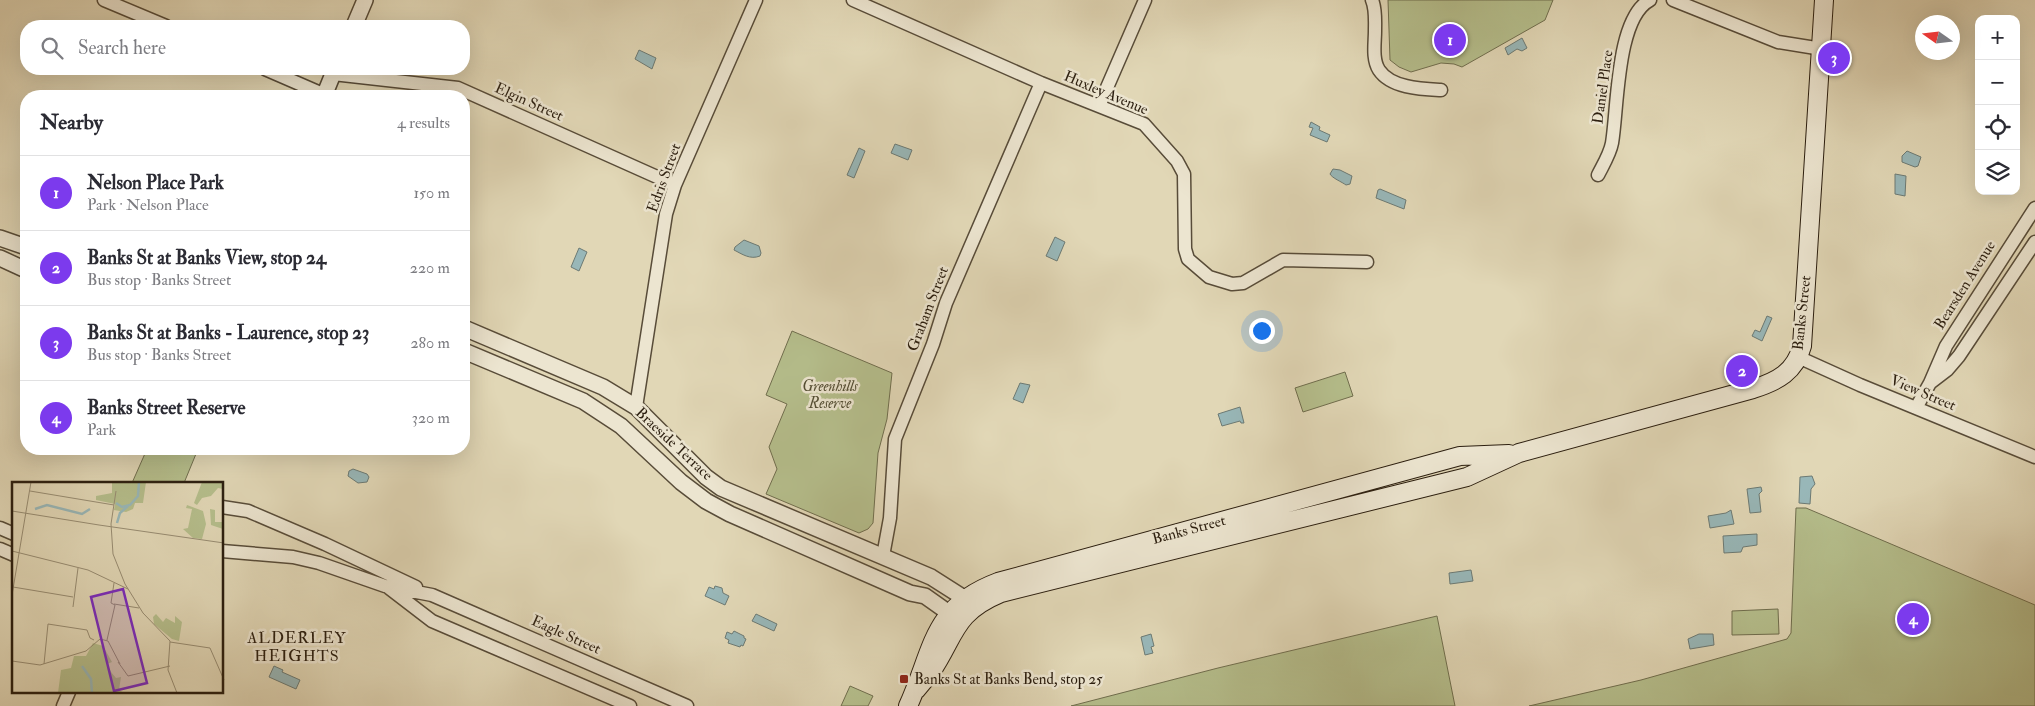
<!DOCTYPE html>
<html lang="en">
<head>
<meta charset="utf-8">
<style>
	:root { --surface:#fff; --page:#f2f2f3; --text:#2b2b33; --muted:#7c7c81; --line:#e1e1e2; --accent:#7c3aed }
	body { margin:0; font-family:"IM FELL Double Pica",serif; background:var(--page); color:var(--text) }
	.controls { position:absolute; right:15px; top:15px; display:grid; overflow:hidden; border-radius:10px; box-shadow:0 5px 20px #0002 }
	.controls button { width:45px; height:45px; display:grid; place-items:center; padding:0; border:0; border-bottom:1px solid var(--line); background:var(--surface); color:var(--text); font:25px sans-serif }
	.compass { position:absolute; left:1915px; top:15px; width:45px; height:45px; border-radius:50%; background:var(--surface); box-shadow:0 5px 20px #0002; rotate:284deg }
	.you { position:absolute; left:1261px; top:330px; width:18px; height:18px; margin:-12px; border:4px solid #fff; border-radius:50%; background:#1a73e8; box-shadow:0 0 0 8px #1a73e833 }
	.badge { display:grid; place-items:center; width:32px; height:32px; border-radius:50%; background:var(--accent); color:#fff; font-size:16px; font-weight:700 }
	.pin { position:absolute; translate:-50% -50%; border:2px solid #fff; box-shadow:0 1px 5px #0006 }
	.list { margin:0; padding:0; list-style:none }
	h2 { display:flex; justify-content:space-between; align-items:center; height:65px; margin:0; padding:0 20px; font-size:21px }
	h2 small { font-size:16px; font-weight:400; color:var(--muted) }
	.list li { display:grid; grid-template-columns:32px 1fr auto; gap:15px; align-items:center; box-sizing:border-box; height:75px; padding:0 20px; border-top:1px solid var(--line) }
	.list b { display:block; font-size:19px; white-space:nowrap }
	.list p { margin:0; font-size:16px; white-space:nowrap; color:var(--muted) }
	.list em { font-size:16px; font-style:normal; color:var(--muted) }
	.icon { flex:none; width:28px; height:28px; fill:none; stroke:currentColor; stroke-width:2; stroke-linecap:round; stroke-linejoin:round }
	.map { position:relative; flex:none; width:2035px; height:706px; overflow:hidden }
	.search { position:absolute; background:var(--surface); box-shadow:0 5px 20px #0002; left:20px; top:20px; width:450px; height:55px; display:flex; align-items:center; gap:12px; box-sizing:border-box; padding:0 18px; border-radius:20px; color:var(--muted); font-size:19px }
	.panel { position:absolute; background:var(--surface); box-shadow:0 5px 20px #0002; left:20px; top:90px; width:450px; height:365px; border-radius:20px }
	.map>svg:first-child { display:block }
	.green { fill:#b5be8c; stroke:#706e4e }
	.water { fill:#98b7b8; stroke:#6c7a74 }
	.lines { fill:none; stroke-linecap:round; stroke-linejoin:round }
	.minor-casing { stroke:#584c39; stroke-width:15 }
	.tertiary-casing { stroke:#584c39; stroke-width:18 }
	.secondary-casing { stroke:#2b1e0f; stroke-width:20 }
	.minor { stroke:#ece5d0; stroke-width:12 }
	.tertiary { stroke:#ece5d0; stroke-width:15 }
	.secondary { stroke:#ece5d0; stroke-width:18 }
	.poi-dot { fill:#8f2418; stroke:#ece5d0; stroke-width:2 }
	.labels { text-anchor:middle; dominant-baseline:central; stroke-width:5; stroke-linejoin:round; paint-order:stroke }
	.street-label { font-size:15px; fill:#2b1e0f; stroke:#ece5d0 }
	.park-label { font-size:15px; font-style:italic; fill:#544e34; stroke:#ece5d0 }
	.poi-label { font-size:15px; fill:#2b1e0f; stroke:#ece5d0; text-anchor:start }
	.neighbourhood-label { font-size:16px; letter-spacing:1px; fill:#2b1e0f; stroke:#ece5d0 }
	.inset-river { fill:none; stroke:#98b7b8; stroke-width:2.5 }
	.inset-road { fill:none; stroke:#988d73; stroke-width:1 }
	.view { fill:#7b2cbf; fill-opacity:0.15; stroke:#7b2cbf; stroke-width:2.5 }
	.inset-edge { fill:none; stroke:#2b1e0f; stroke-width:2.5 }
</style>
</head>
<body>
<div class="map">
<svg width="2035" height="706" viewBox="0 0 2035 706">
	<rect width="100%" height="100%" fill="#e1d7b6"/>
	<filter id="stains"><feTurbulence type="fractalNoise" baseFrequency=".004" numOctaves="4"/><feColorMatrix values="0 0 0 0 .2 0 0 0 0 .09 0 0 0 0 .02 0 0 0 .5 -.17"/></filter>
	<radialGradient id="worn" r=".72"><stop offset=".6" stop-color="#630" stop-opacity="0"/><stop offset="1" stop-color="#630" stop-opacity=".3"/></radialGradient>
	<path class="green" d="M1388,0h165l-8,20 -83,47 -8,-3 -13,-1 -30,9 -12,-5 -9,-7z
		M792,331l100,42 -5,46 -9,34 -5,70 -5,6 -9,4 -93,-39 11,-25 -8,-22 18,-43 -21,-9z
		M1345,372l8,24 -50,16 -8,-24z
		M147,449h51l-14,34h-52z
		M1796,508h10l229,97v101h-506l112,-26 146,-41 4,-6z
		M1778,609l1,25 -47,1v-24z
		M1437,616l18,90h-384l147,-38z
		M850,686l23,10 -5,10h-27z"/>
	<path class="water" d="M1522,38l5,10 -5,3 -5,-2 -9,6 -3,-7z
		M639,50l17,8 -4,11 -17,-10z
		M1311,122l9,5 -1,3 11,5 -3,7 -17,-7 3,-7 -4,-1z
		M895,144l17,6 -4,10 -17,-7z
		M859,148l6,3 -11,27 -7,-3z
		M1907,151l14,6 -3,9 -3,1 -13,-5v-6z
		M1333,169l7,1 12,6 -2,8 -4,1c-4,-3 -14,-7 -16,-11z
		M1895,174l11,2 -1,20 -10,-2z
		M1380,189l26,11 -2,9 -28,-11 2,-8z
		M1055,237l10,5 -8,19 -11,-5z
		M744,240l15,6 2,7 -1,3c-10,4 -18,-2 -26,-6l1,-3z
		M579,248l8,4 -8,19 -8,-4z
		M1767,316l5,2 -10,23 -10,-5 3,-6 5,2z
		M1020,383l10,2 -7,18 -10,-4z
		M1240,407l4,16h-3l-1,-2 -18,5 -4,-12z
		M353,469l14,5 2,3 -2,5 -9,1 -10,-7 1,-5z
		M1812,476l3,8 -4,5 -1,15 -11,-1 1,-26z
		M1761,487l1,4 -3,3 2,18 -11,1 -3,-24z
		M1731,510l3,14 -24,4 -2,-12 18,-3z
		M1757,534v11l-14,2 -2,5 -17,1 -1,-17z
		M1471,570l2,11 -23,3 -1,-11z
		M715,586l7,2 1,5 6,3 -4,9 -20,-9 4,-9 5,2z
		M756,614l21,10 -3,7 -22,-10z
		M734,631l10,5v2l2,1 -3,7 -2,-1 -1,2 -12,-4 1,-3 -4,-2 2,-6 5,2z
		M1151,634l3,12 -3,1 2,6 -8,2 -4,-18z
		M1699,634h14l1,11 -24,4 -2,-10z
		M274,666l9,4 -1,2 18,8 -4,9 -27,-12z"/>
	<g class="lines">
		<defs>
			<path id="minor" d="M104,0l62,26
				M853,0l188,83 103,41 33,37 7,13 1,75 3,10 21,18 23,7 11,-1 40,-23 84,2
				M1372,0c4,9 3,21 3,31 0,12 -3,28 4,39 12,18 42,19 62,20
				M1673,0l105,42 44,7
				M265,69l60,26
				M333,74l125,14 217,97
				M1099,106l46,-106
				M1598,175c5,-10 12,-21 14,-32 6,-35 4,-125 38,-143
				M1798,357l62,28 175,72
				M1930,383l17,-13 12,-14 76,-114
				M636,407l30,-193 9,-29 81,-185
				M1916,408l14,-25 16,-37 89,-138
				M222,507l26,4 77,33 91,43
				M0,528l14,6
				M0,549l14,6
				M222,551l71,6 26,6 66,23 47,9 255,111
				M883,556l7,-38 5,-79 38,-95 13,-41 95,-220
				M389,588l43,33 198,85
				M63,706l6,-14"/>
			<path id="tertiary" d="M354,26l11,-26
				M324,96l11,-27
				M0,238l26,9
				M0,258l26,12
				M464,328l139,59 33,20 70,70 15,11 210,89 33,21
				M464,351l119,50 38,25 60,56 25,19 24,13 180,79 15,3 24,17"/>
			<path id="secondary" d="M916,690c5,-6 10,-12 15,-18 25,-37 22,-59 70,-79l466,-116 52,-24 234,-64c25,-8 42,-17 49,-43l22,-346
				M908,706c26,-57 23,-99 90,-124l462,-126 49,-2"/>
		</defs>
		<use href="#minor" class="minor-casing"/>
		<use href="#tertiary" class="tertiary-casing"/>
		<use href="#secondary" class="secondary-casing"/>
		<use href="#minor" class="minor"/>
		<use href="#tertiary" class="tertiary"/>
		<use href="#secondary" class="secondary"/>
	</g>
	<rect class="poi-dot" x="899" y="674" width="10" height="10" rx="2.5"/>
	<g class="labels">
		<g class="street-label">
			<text transform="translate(1603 87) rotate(-82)">Daniel Place</text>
			<text transform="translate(1106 93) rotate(23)">Huxley Avenue</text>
			<text transform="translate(529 102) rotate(24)">Elgin Street</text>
			<text transform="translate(664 178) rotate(-70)">Edris Street</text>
			<text transform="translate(1965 285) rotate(-58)">Bearsden Avenue</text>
			<text transform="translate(928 309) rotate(-69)">Graham Street</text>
			<text transform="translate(1802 313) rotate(-84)">Banks Street</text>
			<text transform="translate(1923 393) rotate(23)">View Street</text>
			<text transform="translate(674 444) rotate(43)">Braeside Terrace</text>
			<text transform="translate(1189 530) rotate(-15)">Banks Street</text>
			<text transform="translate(566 635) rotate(24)">Eagle Street</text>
		</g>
		<g class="park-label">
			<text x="830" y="386">Greenhills<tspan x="830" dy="17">Reserve</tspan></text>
		</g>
		<g class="poi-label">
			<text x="914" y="679">Banks St at Banks Bend, stop 25</text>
		</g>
		<g class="neighbourhood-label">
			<text x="297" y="638">ALDERLEY<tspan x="297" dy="18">HEIGHTS</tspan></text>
		</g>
	</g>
	<g transform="translate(12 482)">
		<rect width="211" height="211" fill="#e1d7b6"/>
		<path d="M100,0h34l-3,21h-8l-2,6 -7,3 -12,-2 1,-6 -19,-4v-4l16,-3zM190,0h21v7l-5,-1 -7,8 -9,2 -5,7 -3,-2zM175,23l16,6 3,13 -4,15 -9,-1 -10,-9 5,-1 4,-19 -6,-1zM198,27l5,1v12h8v7l-12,-4zM144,132l7,8 3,-4 9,5v-7l7,6 -3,19 -7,-2 -18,-15 -1,-7zM81,161l10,3 9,16 -5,2 4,8 5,6 5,-1 -2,13 5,3h-66l3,-23 10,-2 3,-12h12z" fill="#b5be8c"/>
		<path class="inset-river" d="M104,21l6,4 8,-2 8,-9 1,-14M23,27l12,-4 35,9 8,-5M105,41l3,-10 8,-7M70,184l9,13 1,14"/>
		<path class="inset-road" d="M18,9l84,14M104,9l-5,33 2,30 12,30 18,29 27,28 -2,29 9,23M0,29l87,14M87,43l125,18M0,69l76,19 40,19M1,105l60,10M0,113l19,-113M99,121l3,-20M102,122l25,4M61,125l5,-39M95,158l8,-35 -4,-2M158,160l40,6 14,32M0,179l28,4 46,-14 14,-12 8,2 12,23M106,180l10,14 42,-10M32,182l4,-40 39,6 3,8 4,2"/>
		<path class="view" d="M111,107l24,94 -33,8 -23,-94z"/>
		<rect width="211" height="211" class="inset-edge"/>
	</g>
	<rect width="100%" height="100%" filter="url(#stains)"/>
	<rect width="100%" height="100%" fill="url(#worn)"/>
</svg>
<div class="controls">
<button>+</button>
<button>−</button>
<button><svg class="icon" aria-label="locate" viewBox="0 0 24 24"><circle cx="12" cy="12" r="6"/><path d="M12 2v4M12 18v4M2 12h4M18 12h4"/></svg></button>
<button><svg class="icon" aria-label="layers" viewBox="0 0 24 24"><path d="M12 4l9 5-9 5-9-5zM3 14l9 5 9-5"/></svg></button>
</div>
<svg class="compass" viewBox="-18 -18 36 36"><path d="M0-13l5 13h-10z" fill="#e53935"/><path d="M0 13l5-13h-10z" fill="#7c7c81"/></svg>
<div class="you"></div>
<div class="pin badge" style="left:1450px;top:40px">1</div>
<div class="pin badge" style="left:1742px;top:371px">2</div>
<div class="pin badge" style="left:1834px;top:58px">3</div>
<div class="pin badge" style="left:1913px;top:619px">4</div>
<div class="search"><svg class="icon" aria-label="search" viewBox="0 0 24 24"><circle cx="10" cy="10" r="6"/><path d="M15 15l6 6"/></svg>Search here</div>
<section class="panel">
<h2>Nearby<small>4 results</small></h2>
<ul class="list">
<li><span class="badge">1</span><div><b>Nelson Place Park</b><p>Park · Nelson Place</p></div><em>150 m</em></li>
<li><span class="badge">2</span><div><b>Banks St at Banks View, stop 24</b><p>Bus stop · Banks Street</p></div><em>220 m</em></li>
<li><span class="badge">3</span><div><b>Banks St at Banks - Laurence, stop 23</b><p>Bus stop · Banks Street</p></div><em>280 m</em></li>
<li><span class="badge">4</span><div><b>Banks Street Reserve</b><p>Park</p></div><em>320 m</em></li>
</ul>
</section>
</div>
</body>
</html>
